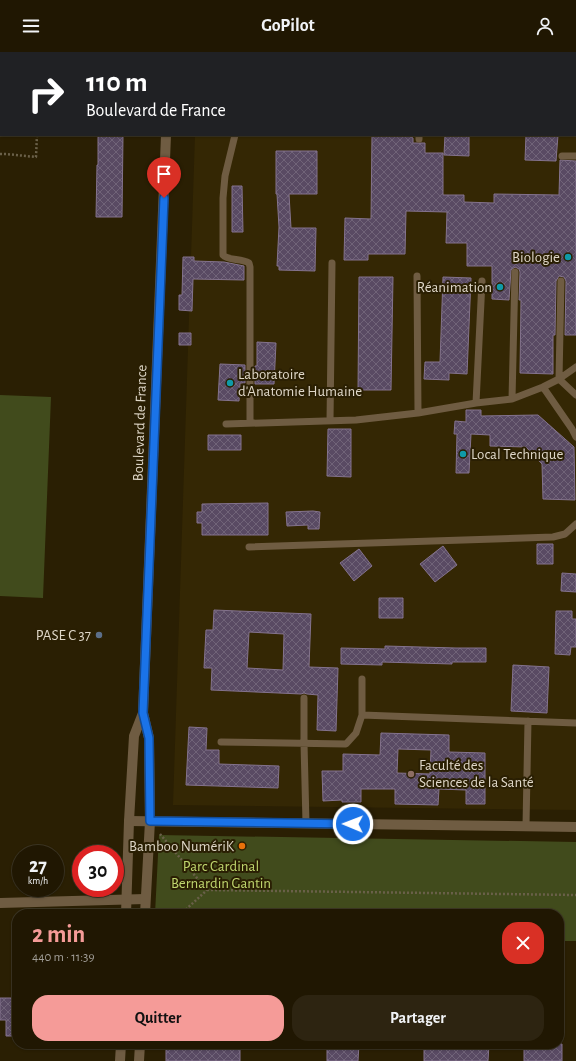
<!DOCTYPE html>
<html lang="fr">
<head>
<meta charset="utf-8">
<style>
	body { margin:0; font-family:"Alegreya Sans",sans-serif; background:#2d2411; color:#f1f3f6; height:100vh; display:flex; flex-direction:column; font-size:15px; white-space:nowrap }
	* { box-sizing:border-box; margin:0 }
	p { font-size:13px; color:#a29f99 }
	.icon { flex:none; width:22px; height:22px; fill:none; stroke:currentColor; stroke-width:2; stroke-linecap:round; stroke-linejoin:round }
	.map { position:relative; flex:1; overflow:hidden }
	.drawer { position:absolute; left:12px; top:857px; width:552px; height:140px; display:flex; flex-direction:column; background:#201702; border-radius:16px; box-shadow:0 1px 3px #0004,0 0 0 1px #3d3624 }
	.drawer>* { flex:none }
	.hud { position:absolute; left:0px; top:0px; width:576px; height:84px; box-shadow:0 1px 3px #0004,0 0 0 1px #3d3624; background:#202124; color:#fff; overflow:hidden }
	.speed { position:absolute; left:12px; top:793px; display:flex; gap:8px; font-size:20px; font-weight:700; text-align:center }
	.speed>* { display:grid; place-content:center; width:52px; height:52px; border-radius:50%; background:#201702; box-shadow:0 1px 3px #0004,0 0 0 1px #3d3624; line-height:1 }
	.speed small { font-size:10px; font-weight:400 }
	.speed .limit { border:6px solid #d22; background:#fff; color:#111 }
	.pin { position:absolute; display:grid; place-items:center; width:34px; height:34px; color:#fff; margin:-41px -17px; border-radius:50% 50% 50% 0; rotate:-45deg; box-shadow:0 0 4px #0007 }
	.pin .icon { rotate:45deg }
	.me { position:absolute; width:44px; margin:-22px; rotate:271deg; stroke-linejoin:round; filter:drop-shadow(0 0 3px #0008) }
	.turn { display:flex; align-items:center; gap:14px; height:84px; padding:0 20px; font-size:18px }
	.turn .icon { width:52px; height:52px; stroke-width:2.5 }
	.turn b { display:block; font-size:28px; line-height:34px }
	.round { display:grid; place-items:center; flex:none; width:42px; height:42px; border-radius:16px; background:#2d2411 }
	.headline { display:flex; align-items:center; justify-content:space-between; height:68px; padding:0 20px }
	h1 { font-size:24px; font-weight:700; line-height:30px; color:#f59b98 }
	.primary-button { display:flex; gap:8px; margin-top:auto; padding:8px 20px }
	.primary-button a { flex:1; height:46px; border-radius:16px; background:#f59b98; color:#111; font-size:16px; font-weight:700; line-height:46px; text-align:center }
	.primary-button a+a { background:#2d2411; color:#f1f3f6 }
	header { display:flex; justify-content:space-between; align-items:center; height:52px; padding:0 20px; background:#201702; font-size:18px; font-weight:700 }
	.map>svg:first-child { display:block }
</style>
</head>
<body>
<header><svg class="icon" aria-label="menu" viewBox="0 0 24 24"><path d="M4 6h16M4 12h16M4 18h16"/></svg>GoPilot<svg class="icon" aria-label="person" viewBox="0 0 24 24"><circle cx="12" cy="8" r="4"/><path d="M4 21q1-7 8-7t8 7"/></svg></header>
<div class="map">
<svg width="576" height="1009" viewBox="0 0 576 1009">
	<defs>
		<pattern id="building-cross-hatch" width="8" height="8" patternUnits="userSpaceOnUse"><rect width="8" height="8" fill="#594a63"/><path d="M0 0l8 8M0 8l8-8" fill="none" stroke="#706378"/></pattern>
	</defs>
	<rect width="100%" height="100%" fill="#2a1f03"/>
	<path fill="#342704" d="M197,0H576V758L173,753L195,83H575V1H197Z"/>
	<path fill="#414b1c" d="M0,343L51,345L43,546L0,544Z
		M159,783L576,790V889H559V862H155Z"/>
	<path fill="url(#building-cross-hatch)" stroke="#84738e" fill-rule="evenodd" d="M98,83H123L122,165H96L97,113H98Z
		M372,83H411V85L413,86V91H425V101H443V143H464V150L494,151V142L559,143L560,108L576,109V283H565L566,229L564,225L559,224L556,229L555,283H553V322L520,321L521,248H519L520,220L519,217L515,215L511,218L509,248L492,247V214H467V191H446L447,160L406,159L405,202H368V208H344L345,166L371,167Z
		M445,83H469V104L444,103Z
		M526,83H558L556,109L525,108Z
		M276,99H317V142H289L291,176H316L315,219L279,218V214H277L279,175L277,142H276Z
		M232,134H242L243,180H232Z
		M183,205H194V209L224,210L244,214V228L193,227L192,259L179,258V243H182Z
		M359,225H393L391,338H358Z
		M443,225L471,226L467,322L449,321V328L424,327L425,310H440Z
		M179,281H191V293H179Z
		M257,290L276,291L274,332H255V314H257Z
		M220,312L245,313V331H240L239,349L218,348Z
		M466,358H481V364L538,363L574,395L575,448L543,447L542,412L526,395L490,394V383L471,382L469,421H456L457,382H454L455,369L466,370Z
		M328,377H351V425L327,424Z
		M208,383H241V398H208Z
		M268,451V483H202V471H197V460H202V452Z
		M313,459L320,460L319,477H308V473L287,474L286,460Z
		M537,492H553V512H537Z
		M443,494L457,513L435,530L420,512Z
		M359,497L372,514L354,529L340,511Z
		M562,521L576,522V540L561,539Z
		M379,546H403V566H379Z
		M214,558L311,562L309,615L338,616L336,679L317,678L318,643L307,642L304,641L301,642L211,638L212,616H204L206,578H213ZM249,580L284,582L283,618L247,616Z
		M556,559H572V567H576V595H571L570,603L555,602Z
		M385,594L456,596H486V610H452V612L382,610V613L341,612V596L385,597Z
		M513,613L549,615L547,661L511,659Z
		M189,675L207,676L206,698H219V712L279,714L278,736L186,733Z
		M381,681L449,683V700L485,701V752H466V738L439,737L438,753L395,752V737H361V750H342V748L323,749L322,719H343V702L380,703ZM398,697L431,698L430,722L397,721Z
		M0,946H17V954L15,968L17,969V984H6V968H0Z
		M166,992H240V1009H166Z
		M327,992H359L358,1009H327Z
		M463,992H489L488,1009H424V995H463Z
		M524,992H562V1009H524Z"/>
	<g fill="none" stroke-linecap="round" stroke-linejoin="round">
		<path stroke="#6a6049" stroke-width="2.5" stroke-dasharray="2 2" stroke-linecap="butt" d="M0,102H6L36,105L37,83
			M160,782L207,838L181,862
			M207,838L576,843"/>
		<path stroke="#6f5c42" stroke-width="7" d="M40,1V0
			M265,1V0
			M420,1V0
			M568,1V0
			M235,83L225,124L223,146V203C228,209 241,206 249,211L250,215V371
			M419,87V83
			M562,104H576
			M417,224L418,361
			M561,229L559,327L576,343
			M543,335L572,377L576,385
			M512,347L515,220
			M476,351L482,229
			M330,369L332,211
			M226,372L356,368L418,361L476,351L512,347L543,335L559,327L576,315
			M249,495L553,485L565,482L576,472
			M304,646V691L306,771
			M362,663L576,671
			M221,690L346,692L356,681L362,663V627
			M526,774L528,669"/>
		<path stroke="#6f5c42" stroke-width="10" d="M129,769L576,775
			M0,851L145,847"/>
		<path stroke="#6f5c42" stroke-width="10" d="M170,1V0
			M126,862L129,769L134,684L143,661
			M145,862L150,769L149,686L143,661L166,83
			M120,1009L121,992
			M139,1009L140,992"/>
	</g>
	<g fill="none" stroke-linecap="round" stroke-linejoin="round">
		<defs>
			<path id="route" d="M164,146L143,661L149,686L150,769L353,772"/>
		</defs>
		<use href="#route" stroke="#114b97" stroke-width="10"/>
		<use href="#route" stroke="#1a73e8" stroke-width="7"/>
	</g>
	<g fill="#0f9aa8" stroke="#2a1f03" stroke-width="1.5">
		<circle cx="568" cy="205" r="4"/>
		<circle cx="500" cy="235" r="4"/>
		<circle cx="230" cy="331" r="4"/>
		<circle cx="463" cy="402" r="4"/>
	</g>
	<circle fill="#5c6f8a" stroke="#2a1f03" stroke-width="1.5" cx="99" cy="583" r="4"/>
	<circle fill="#8d6e63" stroke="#2a1f03" stroke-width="1.5" cx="411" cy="722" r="4"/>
	<circle fill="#e8710a" stroke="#2a1f03" stroke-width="1.5" cx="242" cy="794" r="4"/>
	<g text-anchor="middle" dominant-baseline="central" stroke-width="4" stroke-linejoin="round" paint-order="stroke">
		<g font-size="15" fill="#dfd7c8" stroke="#2a1f03" text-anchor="end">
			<text x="560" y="205">Biologie</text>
			<text x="492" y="235">Réanimation</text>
			<text x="238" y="322" text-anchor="start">Laboratoire<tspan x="238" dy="17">d'Anatomie Humaine</tspan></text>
			<text x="471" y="402" text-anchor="start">Local Technique</text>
			<text x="91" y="583">PASE C 37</text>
			<text x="419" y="713" text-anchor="start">Faculté des<tspan x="419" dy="17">Sciences de la Santé</tspan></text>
			<text x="234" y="794">Bamboo NumériK</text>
		</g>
		<g font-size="15" fill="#dfd7c8" stroke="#2a1f03">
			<text transform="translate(140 371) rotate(-88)">Boulevard de France</text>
		</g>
		<g font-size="15" fill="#bfd66e" stroke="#2a1f03">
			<text x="221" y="814">Parc Cardinal<tspan x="221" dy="17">Bernardin Gantin</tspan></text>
		</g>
	</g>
</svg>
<div class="speed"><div>27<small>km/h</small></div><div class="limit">30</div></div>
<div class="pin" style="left:164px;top:146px;background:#d93025"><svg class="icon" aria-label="arrive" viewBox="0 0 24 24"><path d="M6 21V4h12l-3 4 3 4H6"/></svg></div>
<svg class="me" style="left:353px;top:772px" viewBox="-20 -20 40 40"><circle r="17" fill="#1a73e8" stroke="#fff" stroke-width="3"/><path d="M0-11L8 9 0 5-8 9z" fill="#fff"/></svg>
<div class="hud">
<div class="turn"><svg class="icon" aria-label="right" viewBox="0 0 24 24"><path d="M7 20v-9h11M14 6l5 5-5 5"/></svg><div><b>110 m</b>Boulevard de France</div></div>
</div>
<section class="drawer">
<div class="headline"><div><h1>2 min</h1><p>440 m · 11:39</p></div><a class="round" style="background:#d93025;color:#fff"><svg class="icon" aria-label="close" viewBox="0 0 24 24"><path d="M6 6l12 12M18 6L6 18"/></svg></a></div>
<div class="primary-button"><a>Quitter</a><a>Partager</a></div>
</section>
</div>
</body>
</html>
